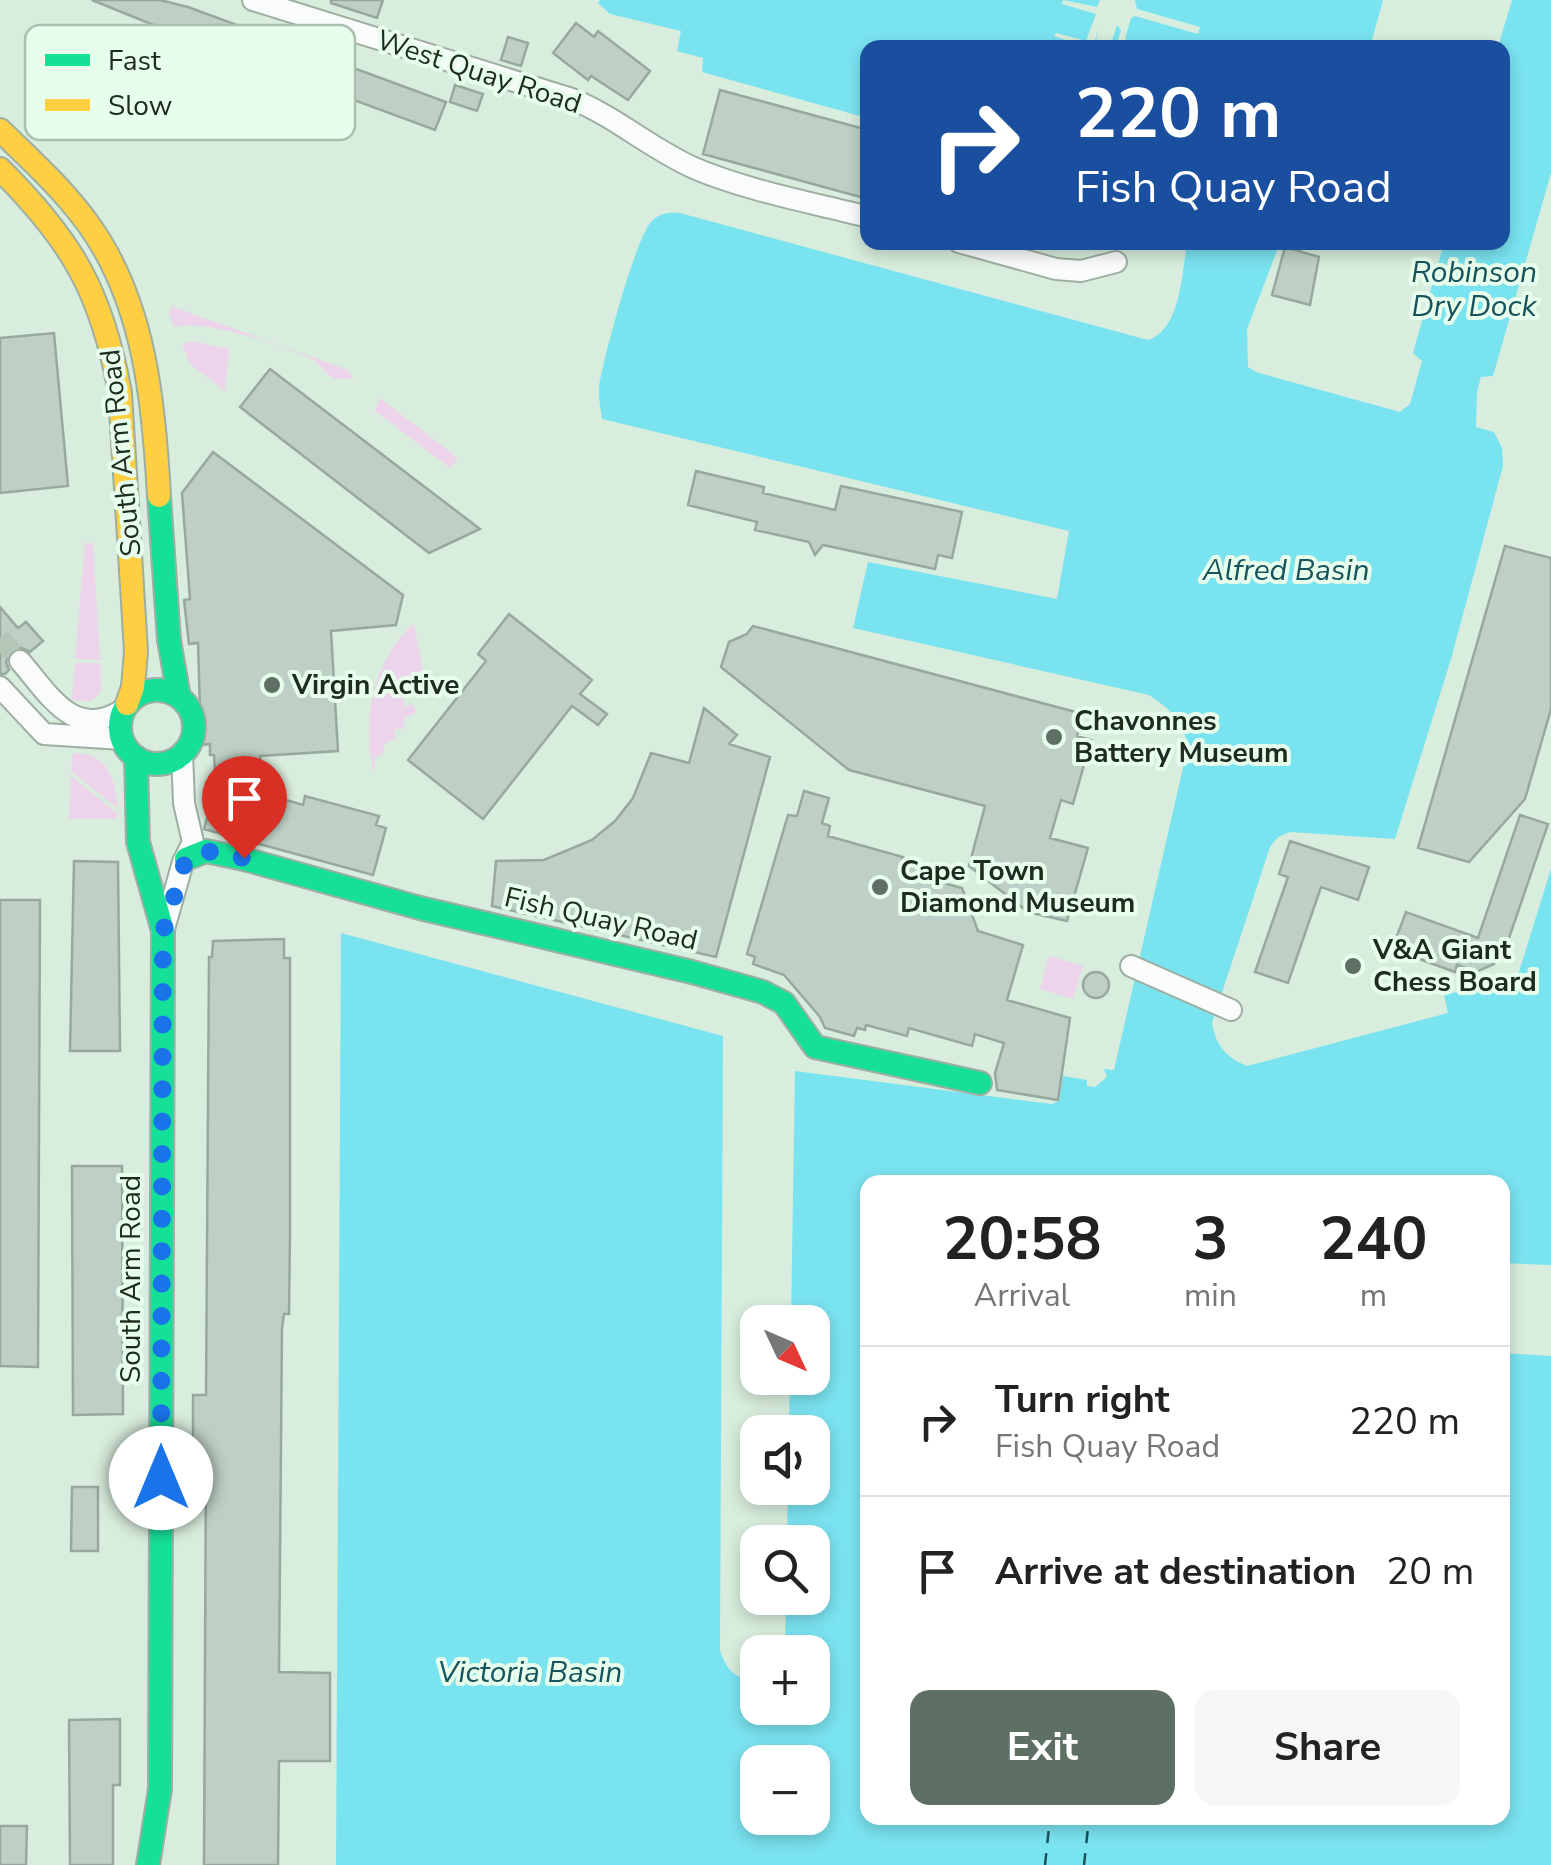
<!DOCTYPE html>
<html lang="en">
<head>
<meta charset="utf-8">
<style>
	body { margin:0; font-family:"Nunito Sans",sans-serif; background:#f6f6f6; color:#222; height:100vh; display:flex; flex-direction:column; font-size:38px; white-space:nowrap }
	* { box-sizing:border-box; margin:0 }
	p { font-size:32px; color:#767676 }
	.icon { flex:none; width:55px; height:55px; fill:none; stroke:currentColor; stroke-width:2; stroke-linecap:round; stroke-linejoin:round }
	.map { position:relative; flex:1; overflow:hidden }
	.side { position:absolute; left:860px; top:1175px; width:650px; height:650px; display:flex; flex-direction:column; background:#fff; border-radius:20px; box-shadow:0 5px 15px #0003 }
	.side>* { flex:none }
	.hud { position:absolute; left:860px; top:40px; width:650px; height:210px; border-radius:20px; box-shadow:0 5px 15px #0003; background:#1a4fa0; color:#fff; overflow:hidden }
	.needle { width:65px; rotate:134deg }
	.tools { position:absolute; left:740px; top:1305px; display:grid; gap:20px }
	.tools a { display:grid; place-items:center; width:90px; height:90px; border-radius:20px; background:#fff; box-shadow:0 5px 15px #0003; font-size:50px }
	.pin { position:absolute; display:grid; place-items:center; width:85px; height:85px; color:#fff; margin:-102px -42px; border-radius:50% 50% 50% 0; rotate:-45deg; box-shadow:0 0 10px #0007 }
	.pin .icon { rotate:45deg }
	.me { position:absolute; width:110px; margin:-55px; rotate:0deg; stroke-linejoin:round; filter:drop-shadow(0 0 8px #0008) }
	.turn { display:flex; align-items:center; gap:35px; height:210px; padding:0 50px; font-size:45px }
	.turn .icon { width:130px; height:130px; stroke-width:2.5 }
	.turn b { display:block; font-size:70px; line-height:85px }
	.eta { display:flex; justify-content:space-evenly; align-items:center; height:170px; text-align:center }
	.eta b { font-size:60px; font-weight:700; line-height:70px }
	.cta { display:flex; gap:20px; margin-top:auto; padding:20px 50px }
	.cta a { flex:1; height:115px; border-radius:20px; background:#5e6f63; color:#fff; font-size:40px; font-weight:700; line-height:115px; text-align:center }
	.cta a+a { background:#f6f6f6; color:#222 }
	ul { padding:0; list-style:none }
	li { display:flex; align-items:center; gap:30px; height:150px; padding:0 50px; border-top:2px solid #e0e0e0 }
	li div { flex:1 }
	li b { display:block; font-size:38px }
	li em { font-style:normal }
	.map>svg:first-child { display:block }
</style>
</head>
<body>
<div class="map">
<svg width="1551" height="1865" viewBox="0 0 1551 1865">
	<rect width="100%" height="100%" fill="#d8eddd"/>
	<path fill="#edd4ea" d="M171,306L345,369L351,373L353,379H335C326,374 320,364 311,359C281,344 205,319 174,327L169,313Z
		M192,341L229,349L225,391L190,364L182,344Z
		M380,398L458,458L450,468L375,411Z
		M85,543H93L100,660L75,659Z
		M414,623L424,676L420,680H412L414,689L403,695L404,707L412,704L417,712L405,718L403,729H394L396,738L385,743L382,755L375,757L374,776C362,720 371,664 414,623Z
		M75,663H100L101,692L91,701L72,700Z
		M73,753C107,753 116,778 117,808L71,771Z
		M71,776L117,813V819H69Z
		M1049,956L1083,966L1073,999L1040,989Z"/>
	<path fill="#7ae3f0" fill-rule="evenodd" d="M600,0H1383L1370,47L868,48L867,118L702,72L703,58L677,51L681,31L610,14L598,3Z
		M1512,0H1551V173L1493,376L1481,377L1477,392L1476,427L1494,432L1502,448L1503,466L1451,659L1395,839L1290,832L1278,837L1270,847L1212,1023C1216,1046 1226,1057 1247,1066L1448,1013L1444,995L1517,978L1551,869V1265L1503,1263L1502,1182H868V1818H1502L1503,1353L1551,1356V1865H336L341,933L723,1036L720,1650C725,1668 737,1682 757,1680L758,1708H812V1652H785L786,1598H812V1542H787L788,1488H812V1432H789L790,1378H812V1322H791L795,1071L1052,1104L1059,1101L1063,1076L1087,1080V1086L1095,1087L1107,1077L1104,1069L1114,1070L1187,750C1187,723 1170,709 1149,695L853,628L868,562L1057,599L1069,531L602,419C601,409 598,397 599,387C603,359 635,240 651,222C659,213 668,212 680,213L1148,340C1181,330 1182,271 1187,243H1280L1247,329L1248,367L1256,372L1400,412L1410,404L1422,361L1413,353L1444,243L1502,242V48L1498,47ZM758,1762H812V1818H758Z"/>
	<path fill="#d8eddd" d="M1063,0L1097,7L1100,0H1135L1137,9L1200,27L1198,34L1135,16L1131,18L1125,39L1144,47H1116L1121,30L1117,25L1110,47H1095L1098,31L1093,47H1086L1054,36L1056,33L1086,41L1096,14L1062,4Z"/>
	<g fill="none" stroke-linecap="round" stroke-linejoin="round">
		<path stroke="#17535d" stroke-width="2.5" stroke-dasharray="12 10" stroke-linecap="butt" d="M1045,1865L1050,1818
			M1084,1865L1089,1818"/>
	</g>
	<path fill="#bed0c5" stroke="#97a99f" stroke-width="2.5" d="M92,0H160L188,7L446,102L435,130L178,35Z
		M331,0H383L377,18L331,3Z
		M576,23L594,37L598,31L650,71L628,100L591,76L588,80L553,53Z
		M508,37L528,43L521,66L501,60Z
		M455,85L483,94L477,111L450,102Z
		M720,90L868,130V199L703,154Z
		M1285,247L1319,257L1310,305L1272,295Z
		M54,333L68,486L0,493V338Z
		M270,369L480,529L429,553L240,407Z
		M213,452L403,595L396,625L331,631L338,751L260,756L262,783L271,786L269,795L303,805L305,796L379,816L376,825L386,828L373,875L204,829L216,785L214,755H210V744L201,745L198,643L189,644L184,600L190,599L182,493Z
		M696,471L764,487L763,493L835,510L841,486L962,512L952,558L938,555L935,569L823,545L815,555L809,542L755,530L757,522L688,505Z
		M1505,546L1551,558V709L1525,799L1469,862L1418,848Z
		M0,607L18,628L26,622L43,641L30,652L19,647L11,651L6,662L9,670L5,674H0Z
		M509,614L592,680L580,694L607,714L598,725L572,706L483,819L408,760L486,661L478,654Z
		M753,626L1083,714L1077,736L1091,740L1073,804L1061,800L1050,838L1088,848L1067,921L1028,912L969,866L985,806L849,770L721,667L729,642L747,634Z
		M704,708L737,735L729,744L770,757L716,957L492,906L496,861L544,860L592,840L615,821L633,798L651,753L689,763Z
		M804,791L829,798L822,823L830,826L828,836L903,857L902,860L922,869V877L962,888L978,931L1023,945L1007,1000L1070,1018L1058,1100L997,1090L995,1073L1004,1043L975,1034L972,1046L909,1028L907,1036L866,1025L865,1030L857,1028L854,1036L825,1028L820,1017L784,975L753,964L755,957L747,954L788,815L797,816Z
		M1520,815L1548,824L1507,944L1500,942L1494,964L1476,972L1457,965L1455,972L1392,949L1406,912L1478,938Z
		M1290,841L1369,867L1358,900L1321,887L1288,983L1255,972L1288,877L1279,874Z
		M74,861L118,862L120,1051H70Z
		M0,900H40L38,1367L0,1366Z
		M284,939V958H290V1235L289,1314H284L282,1328L279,1672L330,1673V1761H279L278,1865H204L206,1453H193V1395H206L209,957H212L213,941Z
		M1083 985a13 13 0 1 1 26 0a13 13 0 1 1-26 0Z
		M72,1166H122L123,1414L73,1415Z
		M72,1487H98V1551H71Z
		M120,1719V1785H113V1865H70L69,1720Z
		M0,1826H27L26,1865H0Z"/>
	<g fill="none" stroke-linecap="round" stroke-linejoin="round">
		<path stroke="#b3c6b7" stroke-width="20" stroke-dasharray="20 10" stroke-linecap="butt" d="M0,638L20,661"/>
		<defs>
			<path id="street" d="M253,0L572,99C616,117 651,149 694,168C745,190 813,203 868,217
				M959,242L1056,269L1081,271L1116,262
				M20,661C49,694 74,742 124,709
				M0,687L44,734L122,739
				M164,929L183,862L193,842L184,803L182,753
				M1131,966L1231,1010"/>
			<path id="fast" d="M159,496L169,640L179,697
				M120 727a37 37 0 1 1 74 0a37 37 0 1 1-74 0Z
				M136,757L138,842L163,931L160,1789L148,1865
				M186,859L206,851L244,859L420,908L692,972L763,992L784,1003L815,1047L980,1083"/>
			<path id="slow" d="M0,130C31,160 64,190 89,225C145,303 154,404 159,496
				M0,169C72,241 102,292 120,393L136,651L133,687L127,704"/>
		</defs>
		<use href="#street" stroke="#9eaea2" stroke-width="24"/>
		<use href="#fast" stroke="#9eaea2" stroke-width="26"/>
		<use href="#slow" stroke="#9eaea2" stroke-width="26"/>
		<use href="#street" stroke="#f9fcfa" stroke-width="20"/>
		<use href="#fast" stroke="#16e098" stroke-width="22"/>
		<use href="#slow" stroke="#ffcf43" stroke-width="22"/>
	</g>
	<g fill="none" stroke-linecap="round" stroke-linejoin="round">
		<path stroke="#1a73e8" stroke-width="18" stroke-dasharray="0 32.4" d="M161,1478L163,932L186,859L206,851L244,858"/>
	</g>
	<g fill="#5e6f63" stroke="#e8feec" stroke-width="4">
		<circle cx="272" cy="685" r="10"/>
		<circle cx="1054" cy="737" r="10"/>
		<circle cx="880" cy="887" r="10"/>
		<circle cx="1353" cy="966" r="10"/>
	</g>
	<g text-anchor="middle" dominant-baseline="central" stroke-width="8" stroke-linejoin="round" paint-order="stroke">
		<g font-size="28" fill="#1d2b21" stroke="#e8feec">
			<text transform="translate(479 72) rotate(18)">West Quay Road</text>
			<text transform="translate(121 453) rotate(-96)">South Arm Road</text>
			<text transform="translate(601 919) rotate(13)">Fish Quay Road</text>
			<text transform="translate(131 1279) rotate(-90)">South Arm Road</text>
		</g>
		<g font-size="28" font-weight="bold" fill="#1d2b21" stroke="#e8feec" text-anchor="start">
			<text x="292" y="685">Virgin Active</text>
			<text x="1074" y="721">Chavonnes<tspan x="1074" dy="32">Battery Museum</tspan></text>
			<text x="900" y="871">Cape Town<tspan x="900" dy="32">Diamond Museum</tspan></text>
			<text x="1373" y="950">V&amp;A Giant<tspan x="1373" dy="32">Chess Board</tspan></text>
		</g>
		<g font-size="30" font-style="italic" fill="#17535d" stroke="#e8feec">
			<text x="1474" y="272">Robinson<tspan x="1474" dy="34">Dry Dock</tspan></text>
			<text x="1286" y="570">Alfred Basin</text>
			<text x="530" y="1672">Victoria Basin</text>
		</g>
	</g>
	<rect x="25" y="25" width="330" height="115" rx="15" fill="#e8feec" stroke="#abbfaf" stroke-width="2.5"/>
	<rect x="45" y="54" width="45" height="12" fill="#16e098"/>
	<rect x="45" y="99" width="45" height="12" fill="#ffcf43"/>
	<g font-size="28" fill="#1d2b21">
		<text x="108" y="70">Fast</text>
		<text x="108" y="115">Slow</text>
	</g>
</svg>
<div class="tools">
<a><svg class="needle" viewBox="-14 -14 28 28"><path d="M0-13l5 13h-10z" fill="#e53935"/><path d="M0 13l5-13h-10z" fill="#767676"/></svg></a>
<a><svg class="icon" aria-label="sound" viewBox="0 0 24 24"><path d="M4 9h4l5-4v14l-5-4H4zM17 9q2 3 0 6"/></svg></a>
<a><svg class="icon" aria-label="search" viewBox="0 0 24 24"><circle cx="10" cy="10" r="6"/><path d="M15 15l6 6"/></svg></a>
<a>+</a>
<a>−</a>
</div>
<div class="pin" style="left:244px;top:858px;background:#d93025"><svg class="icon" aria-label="arrive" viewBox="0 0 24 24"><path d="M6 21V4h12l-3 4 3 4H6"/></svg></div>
<svg class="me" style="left:161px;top:1478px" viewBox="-20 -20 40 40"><circle r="19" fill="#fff"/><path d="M0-13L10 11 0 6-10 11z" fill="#1a73e8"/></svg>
<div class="hud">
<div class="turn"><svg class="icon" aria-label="right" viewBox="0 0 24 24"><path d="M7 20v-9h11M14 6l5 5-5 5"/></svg><div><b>220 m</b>Fish Quay Road</div></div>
</div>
<section class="side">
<div class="eta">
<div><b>20:58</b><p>Arrival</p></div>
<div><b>3</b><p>min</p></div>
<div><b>240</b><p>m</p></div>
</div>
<ul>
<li><svg class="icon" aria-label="right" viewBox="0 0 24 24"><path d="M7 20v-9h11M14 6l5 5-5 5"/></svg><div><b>Turn right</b><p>Fish Quay Road</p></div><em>220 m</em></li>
<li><svg class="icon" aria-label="arrive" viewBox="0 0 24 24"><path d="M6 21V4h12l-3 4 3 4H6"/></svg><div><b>Arrive at destination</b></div><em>20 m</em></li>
</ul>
<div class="cta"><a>Exit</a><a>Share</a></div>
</section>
</div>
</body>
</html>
